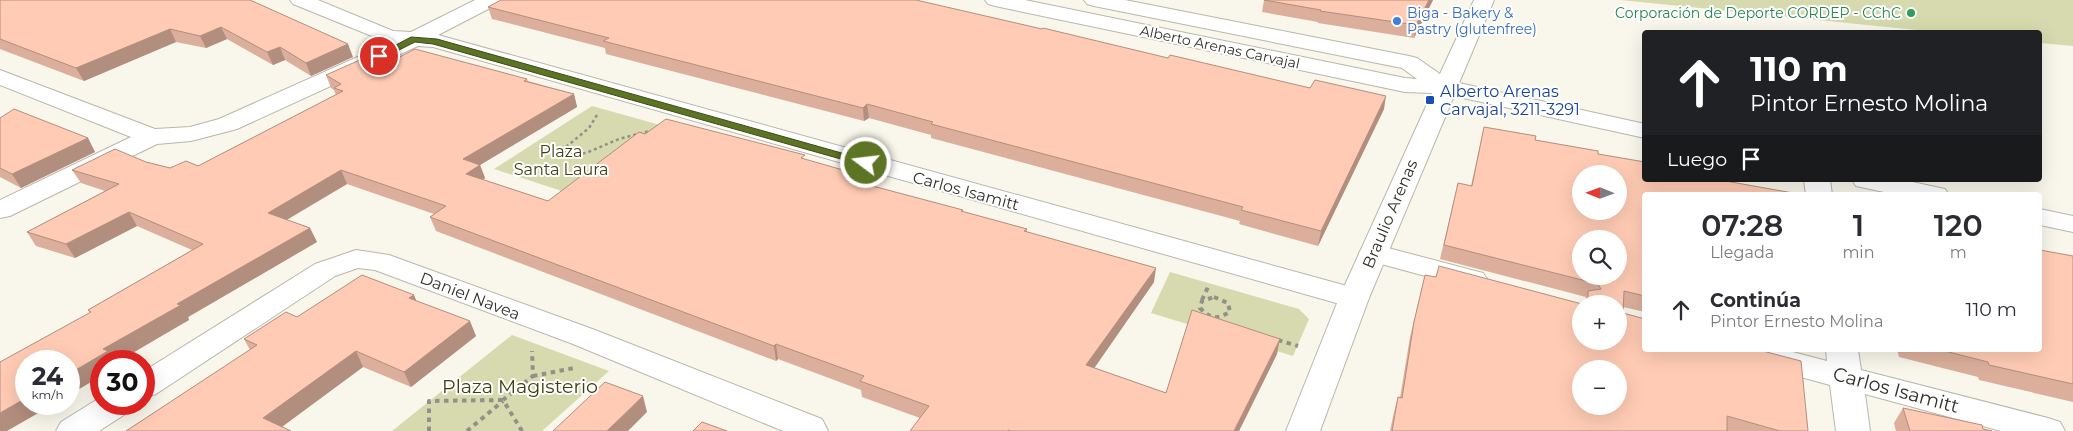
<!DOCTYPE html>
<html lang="es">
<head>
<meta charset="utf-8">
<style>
	body { margin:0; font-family:Montserrat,sans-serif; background:#f2f2f3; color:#2b2b33; height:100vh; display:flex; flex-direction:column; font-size:19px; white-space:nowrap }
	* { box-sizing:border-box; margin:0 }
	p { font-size:16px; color:#7c7c81 }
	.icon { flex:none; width:28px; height:28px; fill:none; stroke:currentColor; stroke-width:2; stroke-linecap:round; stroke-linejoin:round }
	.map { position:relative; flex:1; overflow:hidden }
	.details { position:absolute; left:1642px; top:192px; width:400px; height:160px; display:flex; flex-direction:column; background:#fff; border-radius:5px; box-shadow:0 5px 20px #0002 }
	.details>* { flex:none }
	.hud { position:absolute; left:1642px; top:30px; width:400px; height:152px; border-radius:5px; box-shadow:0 5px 20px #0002; background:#202124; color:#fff; overflow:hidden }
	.needle { width:32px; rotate:271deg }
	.buttons { position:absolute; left:1572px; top:165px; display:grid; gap:10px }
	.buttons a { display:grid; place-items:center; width:55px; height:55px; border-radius:50%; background:#fff; box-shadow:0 5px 20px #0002; font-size:25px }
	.speed { position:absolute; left:15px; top:350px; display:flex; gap:10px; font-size:25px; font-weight:700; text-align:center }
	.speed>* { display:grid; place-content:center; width:65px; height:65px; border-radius:50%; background:#fff; box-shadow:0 5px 20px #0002; line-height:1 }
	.speed small { font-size:12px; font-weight:400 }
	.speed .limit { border:8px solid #d22; background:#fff; color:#111 }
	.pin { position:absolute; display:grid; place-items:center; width:42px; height:42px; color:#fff; margin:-21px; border:2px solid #fff; border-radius:50%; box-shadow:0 1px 5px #0007 }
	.me { position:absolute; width:55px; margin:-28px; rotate:285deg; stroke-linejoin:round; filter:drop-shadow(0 0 4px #0008) }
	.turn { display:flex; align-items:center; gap:18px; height:105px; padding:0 25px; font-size:22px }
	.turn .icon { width:65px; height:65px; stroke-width:2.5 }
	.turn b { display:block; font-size:35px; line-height:42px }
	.then { display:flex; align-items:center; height:48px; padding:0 25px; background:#0003; gap:10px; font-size:19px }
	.eta { display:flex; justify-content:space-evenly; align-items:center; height:85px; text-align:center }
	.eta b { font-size:30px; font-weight:600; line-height:35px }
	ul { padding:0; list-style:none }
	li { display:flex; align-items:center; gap:15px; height:65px; padding:0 25px }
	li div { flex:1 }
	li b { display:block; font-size:19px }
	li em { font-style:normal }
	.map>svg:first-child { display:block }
</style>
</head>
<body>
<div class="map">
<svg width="2073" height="431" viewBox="0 0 2073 431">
	<rect width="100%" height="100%" fill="#f9f6eb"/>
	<path fill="#d6daae" d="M1621,0H2073V46L2040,43V32H1936Z
		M592,106L660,125L565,192L494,169Z
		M1170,272L1299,309L1309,319L1293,356L1151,313Z
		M512,335L609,371L542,431H392Z"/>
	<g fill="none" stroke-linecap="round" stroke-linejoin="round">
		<defs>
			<path id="street" d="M290,0H318L393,31L411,32L475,0H501L498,4L438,35L1365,291L1369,298L1365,305L1354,308L433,47L418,46L237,129L191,141L157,144L10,216L0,218V200L131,137L0,85V70L155,129L190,127L219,119L389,43L293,4Z
				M1804,180H1830L1832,195H1806Z
				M1373,244L1483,273L1488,280L1483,287L1473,289L1363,259L1359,253L1363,247Z
				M356,250L389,255L595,330L822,419L828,431H783L573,344L375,270L358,268L335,276L156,394L144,398V371L315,264Z
				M1727,350H1785L1827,361L1826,350H1858L1861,370L2048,418L2060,422L2065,431H2001L1865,394L1870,431H1836L1830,385L1732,358Z
				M101,397V404H132L127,413L99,431H56L61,422Z"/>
			<path id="secondary" d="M985,0H1025L1405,78L1417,79L1402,68L1094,6L1087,4L1084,0H1125L1409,56L1417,58L1440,74L1474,0H1494L1459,83L1645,124V138L1454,96L1369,298L1320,431H1286L1339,298L1432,93L1405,92L995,6L988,4Z
				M1852,180H1903L1945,189L1949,195H1898L1856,186Z
				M2040,209L2073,216V232L2040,225Z"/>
		</defs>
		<use href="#street" stroke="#b9b6ab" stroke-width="2"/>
		<use href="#secondary" stroke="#b9b6ab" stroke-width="2"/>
		<path stroke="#929088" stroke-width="2.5" stroke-dasharray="3 3" stroke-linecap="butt" d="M597,115L589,128L566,147L564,155L586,153L619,139L650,131"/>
		<path stroke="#929088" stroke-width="4" stroke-dasharray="4.5 4.5" stroke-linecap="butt" d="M1214,297L1228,303L1230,312C1216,319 1212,320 1200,308L1202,301Z
			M1202,300L1208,287
			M1278,340L1298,346
			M533,376L574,368
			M429,431V401L503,400
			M467,431L503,401
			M522,431L503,400L533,376L532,351"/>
		<use href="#street" fill="#fff" fill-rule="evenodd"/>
		<use href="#secondary" fill="#fff" fill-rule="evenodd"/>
	</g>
	<path fill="#dbaf9b" d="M0,0H250L353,57L311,76L285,60L273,65L227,39L206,48L176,42L84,81L0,49Z
		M1264,0H1433L1414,38L1318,23V22L1262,12Z
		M488,7L1168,58L1384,109L1318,246L1239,224L1240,221L931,138V135L869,118L864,121L606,54L605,48L492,19Z
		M392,61L527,79L528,81L574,94L577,107L480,165L485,178L483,180L548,201L645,134L805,160L858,182L963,212L1027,229V232L1154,282L1094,368L1166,393L1277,354L1239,431H910L920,418L862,397L861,390L778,359L776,361L436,231L430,217L434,214L347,184L287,220L310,228L317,242L188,317L189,320L101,361V376L69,395V361L90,313L88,310L192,250L137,226L75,258L36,246L27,232L105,191L81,183L72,170L146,162L170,168L198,166L336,95L334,90L331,88L326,75Z
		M0,118L88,138L95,152L21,188L0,177Z
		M1484,127L1535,140L1598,154L1645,195V312L1623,307V313L1808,431H1390L1394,412L1398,397L1400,398L1410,337L1425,275L1436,277L1439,266L1581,341L1619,304H1584L1586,297L1440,259L1458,183L1471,186Z
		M2073,256V402L1979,380L1978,377L1899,357L1897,350H2040Z
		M414,295L416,301L476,336L411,387L363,367L282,427L126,431L250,350L244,339L297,317Z
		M1903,408L1983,429L1992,431H1896L1894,423Z"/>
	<path fill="#b28e7e" d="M1429,0H1433L1414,38L1416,25Z
		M221,27L227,39L206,48L200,36Z
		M170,29L176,42L84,81L76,68Z
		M348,44L353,57L311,76L306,63Z
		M280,47L285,60L273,65L267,52Z
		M574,94L577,107L480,165L485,178L471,188L466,174L463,159Z
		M1386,96L1384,109L1318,246L1321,231Z
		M867,104L869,118L864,121L863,108Z
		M88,138L95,152L21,188L12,174Z
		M341,170L347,184L274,227L268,213Z
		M857,174L859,188L850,180Z
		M129,212L137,226L75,258L66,244Z
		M310,228L317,242L188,317L189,320L119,361H101V376L69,395V374L103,349L177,304Z
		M1156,268L1154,282L1086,380V365Z
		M414,295L420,310L409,298Z
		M470,321L476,336L411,387L404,372Z
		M1280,339L1277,354L1239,431H1234Z
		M776,344L778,359L776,361L774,346Z
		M356,351L363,367L276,431L263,418Z
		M643,396L647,412L628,431H607Z
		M26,398V404H54L7,431H0V413Z"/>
	<path fill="#ffcbb4" stroke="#b28e7e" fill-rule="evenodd" d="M0,0H250L348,44L306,63L280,47L267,52L221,27L200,36L170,29L76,68L0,39Z
		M501,0H916L1042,29L1043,28L1168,58L1170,55L1310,88L1315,80L1386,96L1321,231L1241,210L1243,207L931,124L933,122L867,104L863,108L603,41L609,38L488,7Z
		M1264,0H1429L1416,25L1320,11L1321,10Z
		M415,49L527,79L524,81L574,94L463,159L480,165L466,174L548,201L639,132L645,134L666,119L805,155L801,158L857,174L850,180L963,210L961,211L1027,229L1024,231L1156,268L1086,365L1166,393L1192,310L1280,339L1234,431H1011L1008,430V431H910L929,406L860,381L864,376L776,344L774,346L430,217L446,206L341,170L268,213L310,228L177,304L181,305L103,349L108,351L69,374V361H26V398L0,413V362L91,312L88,310L203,244L129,212L66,244L27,232L119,184L72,170L115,149L146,162L170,168L186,161L198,166L343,91L334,88L341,84L326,75L371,55L392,61Z
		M14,109L88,138L12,174L0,168V118Z
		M1484,127L1536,136L1535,140L1598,151V154L1645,162V180H1720L1793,193V195H1645V296L1624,291L1623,313L1645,319V350H1759L1801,361L1808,431H1780L1727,416V431H1392L1398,397L1402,398L1414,322L1425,275L1436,277L1439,266L1582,304L1581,341H1619V304H1587L1588,303V291L1601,289L1598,284L1444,245L1458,183L1472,186ZM1581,174H1619V211H1581ZM1581,239H1619V276H1581ZM1581,369H1619V406H1581Z
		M2040,250L2073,256V384L1989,365L1988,362L1941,350H2040Z
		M362,275L414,295L409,298L470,321L404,372L356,351L263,418L291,431H126L257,345L244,339L286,312L297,317Z
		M605,382L643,396L607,431H553Z
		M1903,408L1982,425L1983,429L1992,431H1910Z
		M702,422L727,431H693Z"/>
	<path fill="#5d7424" stroke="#3c4b17" d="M411,37L437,39L870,161L871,163L866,166L862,165L433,44L415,42L383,58H376L375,56Z"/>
	<circle fill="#2e9e5b" stroke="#fff" stroke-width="2" cx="1911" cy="13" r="5"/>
	<circle fill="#3f7fe0" stroke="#fff" stroke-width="2" cx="1397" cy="21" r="5"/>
	<rect fill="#1a4fb4" stroke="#fff" stroke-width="2" x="1425" y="95" width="10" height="10" rx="2.5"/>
	<g text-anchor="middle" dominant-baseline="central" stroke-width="4" stroke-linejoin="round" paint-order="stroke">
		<g font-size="14" fill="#366cbe" stroke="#fff" text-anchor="start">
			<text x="1407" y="13">Biga - Bakery &amp;<tspan x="1407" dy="16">Pastry (glutenfree)</tspan></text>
		</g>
		<g font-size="14" fill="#27864d" stroke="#fff" text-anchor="end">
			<text x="1901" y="13">Corporación de Deporte CORDEP - CChC</text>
		</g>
		<g font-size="14" fill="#31302b" stroke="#fff">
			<text transform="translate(1220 47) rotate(12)">Alberto Arenas Carvajal</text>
		</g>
		<g font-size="16" fill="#164399" stroke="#fff" text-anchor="start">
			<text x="1440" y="91">Alberto Arenas<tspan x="1440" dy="18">Carvajal, 3211-3291</tspan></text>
		</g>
		<g font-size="16" fill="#3d3f0e" stroke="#fff">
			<text x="561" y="151">Plaza<tspan x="561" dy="18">Santa Laura</tspan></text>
		</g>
		<g font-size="16" fill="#31302b" stroke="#fff">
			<text transform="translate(966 191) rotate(15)">Carlos Isamitt</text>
			<text transform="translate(1390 214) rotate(-67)">Braulio Arenas</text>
			<text transform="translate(470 296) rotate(21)">Daniel Navea</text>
		</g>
		<g font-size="19" fill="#3d3f0e" stroke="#fff">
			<text x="520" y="386">Plaza Magisterio</text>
		</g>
		<g font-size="19" fill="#31302b" stroke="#fff">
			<text transform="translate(1896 390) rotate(15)">Carlos Isamitt</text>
		</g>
	</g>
</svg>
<div class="buttons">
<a><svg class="needle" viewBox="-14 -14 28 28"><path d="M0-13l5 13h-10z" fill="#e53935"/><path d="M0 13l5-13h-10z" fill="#7c7c81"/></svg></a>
<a><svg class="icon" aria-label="search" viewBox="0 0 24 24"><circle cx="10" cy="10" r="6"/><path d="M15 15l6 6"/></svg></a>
<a>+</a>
<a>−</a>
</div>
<div class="speed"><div>24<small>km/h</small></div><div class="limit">30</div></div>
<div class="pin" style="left:379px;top:56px;background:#d93025"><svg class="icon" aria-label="arrive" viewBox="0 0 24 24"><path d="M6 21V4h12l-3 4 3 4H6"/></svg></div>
<svg class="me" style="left:866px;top:163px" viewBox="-20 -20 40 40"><circle r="17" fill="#5d7424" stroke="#fff" stroke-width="3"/><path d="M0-11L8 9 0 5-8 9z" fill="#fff"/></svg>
<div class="hud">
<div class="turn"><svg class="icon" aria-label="ahead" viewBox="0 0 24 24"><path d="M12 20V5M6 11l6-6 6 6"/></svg><div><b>110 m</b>Pintor Ernesto Molina</div></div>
<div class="then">Luego<svg class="icon" aria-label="arrive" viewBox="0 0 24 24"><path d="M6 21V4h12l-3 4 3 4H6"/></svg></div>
</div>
<section class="details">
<div class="eta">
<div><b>07:28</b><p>Llegada</p></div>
<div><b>1</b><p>min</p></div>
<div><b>120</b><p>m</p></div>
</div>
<ul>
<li><svg class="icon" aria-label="ahead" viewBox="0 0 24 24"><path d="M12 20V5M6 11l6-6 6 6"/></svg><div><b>Continúa</b><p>Pintor Ernesto Molina</p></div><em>110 m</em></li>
</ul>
</section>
</div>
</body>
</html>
